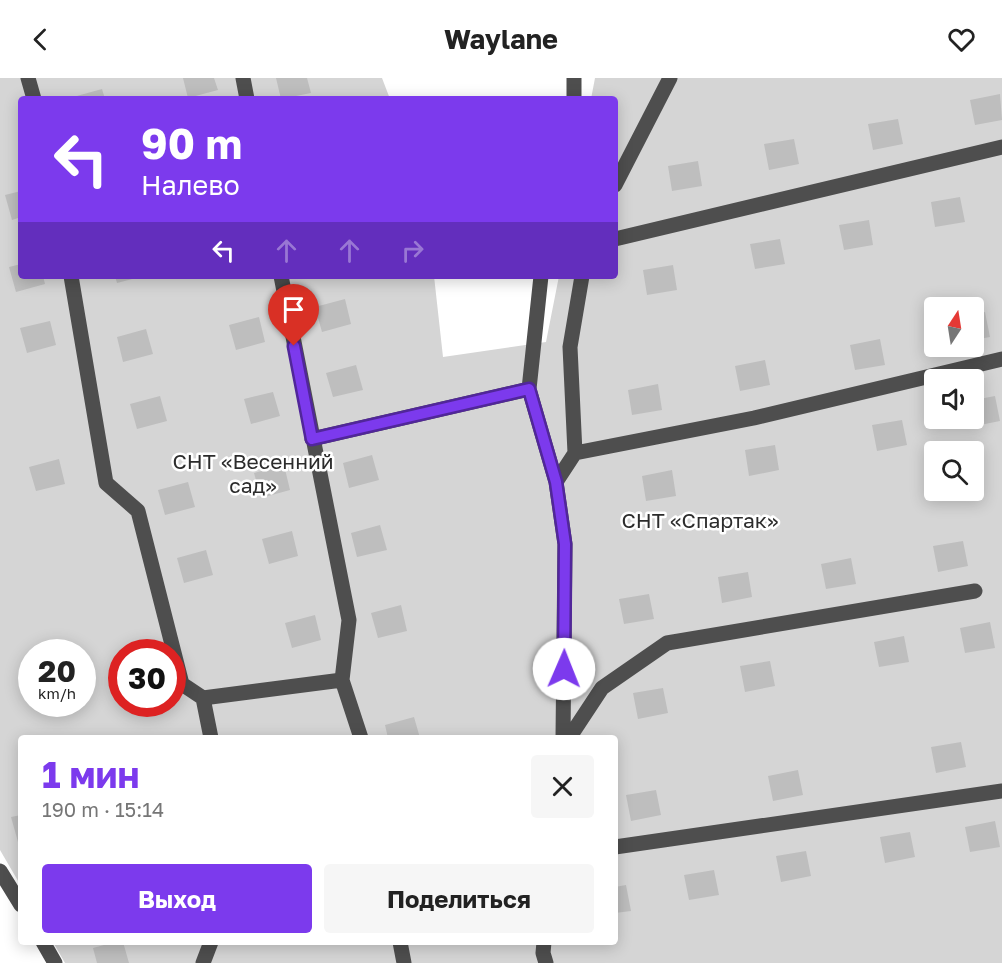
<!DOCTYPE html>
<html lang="ru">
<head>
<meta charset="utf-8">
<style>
	body { margin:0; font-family:"Golos Text",sans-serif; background:#f6f6f6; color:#222; height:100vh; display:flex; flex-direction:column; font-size:22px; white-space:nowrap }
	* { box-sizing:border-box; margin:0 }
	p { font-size:20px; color:#767676 }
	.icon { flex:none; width:33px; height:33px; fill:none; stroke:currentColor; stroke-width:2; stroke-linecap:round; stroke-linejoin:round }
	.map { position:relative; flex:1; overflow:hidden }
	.panel { position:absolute; left:18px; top:657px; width:600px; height:210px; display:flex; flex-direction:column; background:#fff; border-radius:6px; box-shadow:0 3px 15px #0003 }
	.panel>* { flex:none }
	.hud { position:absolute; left:18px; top:18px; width:600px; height:183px; border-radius:6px; box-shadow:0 3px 15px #0003; background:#7c3aed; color:#fff; overflow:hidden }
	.needle { width:39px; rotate:12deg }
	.fabs { position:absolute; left:924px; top:219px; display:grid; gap:12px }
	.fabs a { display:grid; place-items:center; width:60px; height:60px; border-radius:6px; background:#fff; box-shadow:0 3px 15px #0003; font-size:30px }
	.speed { position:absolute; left:18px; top:561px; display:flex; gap:12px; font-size:30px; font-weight:700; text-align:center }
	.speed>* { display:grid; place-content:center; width:78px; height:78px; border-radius:50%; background:#fff; box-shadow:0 3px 15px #0003; line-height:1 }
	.speed small { font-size:15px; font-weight:400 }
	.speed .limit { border:9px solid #d22; background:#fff; color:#111 }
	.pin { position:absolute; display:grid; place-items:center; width:51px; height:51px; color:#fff; margin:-62px -26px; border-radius:50% 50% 50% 0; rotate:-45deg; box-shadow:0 0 6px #0007 }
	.pin .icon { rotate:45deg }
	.me { position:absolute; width:66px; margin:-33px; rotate:1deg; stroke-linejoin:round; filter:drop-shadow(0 0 4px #0008) }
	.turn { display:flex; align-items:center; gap:21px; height:126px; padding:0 24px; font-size:27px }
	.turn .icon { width:78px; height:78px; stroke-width:2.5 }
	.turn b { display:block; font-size:42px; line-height:51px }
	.lanes { display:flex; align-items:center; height:57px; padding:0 24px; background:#0003; justify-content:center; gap:30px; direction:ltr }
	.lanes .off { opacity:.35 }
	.round { display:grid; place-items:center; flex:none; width:63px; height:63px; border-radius:6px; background:#f6f6f6 }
	.head { display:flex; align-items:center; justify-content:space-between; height:102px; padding:0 24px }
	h1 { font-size:36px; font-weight:700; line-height:45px; color:#7c3aed }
	.action { display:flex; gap:12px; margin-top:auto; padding:12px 24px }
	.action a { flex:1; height:69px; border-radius:6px; background:#7c3aed; color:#fff; font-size:24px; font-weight:700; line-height:69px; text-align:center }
	.action a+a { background:#f6f6f6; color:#222 }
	header { display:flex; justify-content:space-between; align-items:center; height:78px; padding:0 24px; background:#fff; font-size:27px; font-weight:700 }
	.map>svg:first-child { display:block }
</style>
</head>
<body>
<header><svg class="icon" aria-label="back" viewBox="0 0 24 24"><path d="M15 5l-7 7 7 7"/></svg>Waylane<svg class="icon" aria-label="heart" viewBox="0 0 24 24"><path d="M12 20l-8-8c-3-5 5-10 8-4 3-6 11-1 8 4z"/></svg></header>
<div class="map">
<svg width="1002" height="885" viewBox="0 0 1002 885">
	<rect width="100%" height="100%" fill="#fff"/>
	<path fill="#d5d5d5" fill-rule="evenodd" d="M0,0H382L390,21H21V198H434L443,279L546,264L559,198H615V21H591L595,0H1002V885H65L53,864H615V660H21V808L0,772ZM934,230H974V268H934ZM934,302H974V340H934ZM934,374H974V412H934ZM32,574H82V626H32ZM122,574H172V626H122Z"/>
	<path fill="#bebebe" d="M183,0H214L218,12L188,20Z
		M276,0H307L311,15L281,21Z
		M102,11L105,21H73V19Z
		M1000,16L1002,42L975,47L970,22Z
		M898,41L903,66L873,72L868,46Z
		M794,61L799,86L769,92L764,66Z
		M698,83L702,108L672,113L668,88Z
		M21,113V139L12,142L5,117Z
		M960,119L965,144L935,149L931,124Z
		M869,142L873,167L844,172L839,147Z
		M780,161L785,186L755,191L750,166Z
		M21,186V198H43L45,206L16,214L9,189Z
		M673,187L677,212L647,217L643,192Z
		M115,198H140V199L117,205Z
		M345,221L351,246L322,254L315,229Z
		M985,234L990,259L974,262V236Z
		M259,239L265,264L236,272L229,247Z
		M50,243L56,267L27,275L20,250Z
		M146,251L153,276L123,284L117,259Z
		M880,261L885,287L855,292L850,267Z
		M765,282L770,307L740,313L735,288Z
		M356,287L363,312L333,319L326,295Z
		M658,306L662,332L632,337L628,312Z
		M273,314L280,338L251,346L244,321Z
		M160,318L167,343L137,351L130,326Z
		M995,318L1000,343L970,349L969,340H974V322Z
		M902,342L907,367L877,373L872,347Z
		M775,367L779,392L749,398L745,372Z
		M372,377L379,402L349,410L343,385Z
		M59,381L65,406L36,413L29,389Z
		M284,387L290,412L261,420L254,395Z
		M672,392L676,418L646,423L642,398Z
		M188,404L195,429L165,437L158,412Z
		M380,447L387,472L357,479L351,455Z
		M292,453L298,478L269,486L262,461Z
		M963,463L968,488L938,494L933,468Z
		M206,472L213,497L184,505L177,480Z
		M851,480L856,506L826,511L821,486Z
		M748,494L752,519L722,525L718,499Z
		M649,516L654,541L624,546L619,521Z
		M401,527L407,553L378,560L371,535Z
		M315,537L321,562L292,570L285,545Z
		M990,544L995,570L965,575L960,550Z
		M904,558L909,584L879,589L874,564Z
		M770,583L775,608L745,614L740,588Z
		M663,610L668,635L638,641L633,615Z
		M414,639L420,660H388L385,647Z
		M961,664L966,689L936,695L931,669Z
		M798,692L803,717L773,723L768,698Z
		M656,712L661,737L631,743L626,717Z
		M21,737V764H18L11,739Z
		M995,743L1000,769L970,774L965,749Z
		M910,754L915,779L885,785L880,759Z
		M806,773L811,798L781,804L776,778Z
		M714,792L719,817L689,822L684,797Z
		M626,807L631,833L615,835V809Z
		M115,864H123L129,885H97L93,870Z"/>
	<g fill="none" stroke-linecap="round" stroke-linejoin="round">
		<path stroke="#4e4e4e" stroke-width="15" d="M28,0L34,21
			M243,0L247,21
			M574,21V0
			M615,107L670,0
			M615,161L1002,69
			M71,198L106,405L138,433L182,606L203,620
			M541,198L529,311L556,404L565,466L563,660
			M312,361L529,311
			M575,375L754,340L1002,281
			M556,404L575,375L570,269L582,198
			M342,602L361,660
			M211,660L203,620L342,602L349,542L281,198
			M569,660L602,610L667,565L975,513
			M615,769L1002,713
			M0,793L21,827
			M43,864L55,885
			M400,864L404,885
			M544,864L543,875L546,885
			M203,885L211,864"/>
	</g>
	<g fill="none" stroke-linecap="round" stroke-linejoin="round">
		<defs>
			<path id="route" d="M294,268L312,361L529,311L556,404L565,466L564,591"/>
		</defs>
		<use href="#route" stroke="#51269a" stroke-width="15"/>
		<use href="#route" stroke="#7c3aed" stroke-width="10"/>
	</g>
	<g text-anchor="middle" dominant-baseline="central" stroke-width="5" stroke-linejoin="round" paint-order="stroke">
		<g font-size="21" fill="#2c2c2c" stroke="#fff">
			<text x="253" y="383">СНТ «Весенний<tspan x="253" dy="24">сад»</tspan></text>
			<text x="700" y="442">СНТ «Спартак»</text>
		</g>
	</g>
</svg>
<div class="fabs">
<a><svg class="needle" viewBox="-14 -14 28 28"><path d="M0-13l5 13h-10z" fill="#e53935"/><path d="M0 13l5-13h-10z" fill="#767676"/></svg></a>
<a><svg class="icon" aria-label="sound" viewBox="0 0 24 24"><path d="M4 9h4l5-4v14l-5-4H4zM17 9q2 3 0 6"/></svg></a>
<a><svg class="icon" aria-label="search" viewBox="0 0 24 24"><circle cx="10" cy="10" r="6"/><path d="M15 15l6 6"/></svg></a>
</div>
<div class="speed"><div>20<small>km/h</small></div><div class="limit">30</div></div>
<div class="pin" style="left:294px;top:268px;background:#d93025"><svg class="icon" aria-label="arrive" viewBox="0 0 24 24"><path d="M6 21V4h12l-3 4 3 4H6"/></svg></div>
<svg class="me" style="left:564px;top:591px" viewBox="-20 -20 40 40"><circle r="19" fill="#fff"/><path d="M0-13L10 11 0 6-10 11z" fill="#7c3aed"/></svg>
<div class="hud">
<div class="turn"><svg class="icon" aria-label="left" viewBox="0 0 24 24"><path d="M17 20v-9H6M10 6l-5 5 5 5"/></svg><div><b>90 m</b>Налево</div></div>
<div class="lanes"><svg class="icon" aria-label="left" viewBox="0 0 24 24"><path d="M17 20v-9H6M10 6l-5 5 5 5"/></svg><svg class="icon off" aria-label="ahead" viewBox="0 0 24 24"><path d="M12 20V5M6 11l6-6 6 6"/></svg><svg class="icon off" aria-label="ahead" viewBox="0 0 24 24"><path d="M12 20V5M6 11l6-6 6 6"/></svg><svg class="icon off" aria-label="right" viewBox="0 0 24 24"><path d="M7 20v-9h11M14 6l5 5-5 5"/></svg></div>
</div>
<section class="panel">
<div class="head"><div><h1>1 мин</h1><p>190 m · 15:14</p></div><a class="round"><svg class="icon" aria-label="close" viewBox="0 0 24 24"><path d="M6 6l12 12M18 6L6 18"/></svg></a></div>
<div class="action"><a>Выход</a><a>Поделиться</a></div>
</section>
</div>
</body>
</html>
